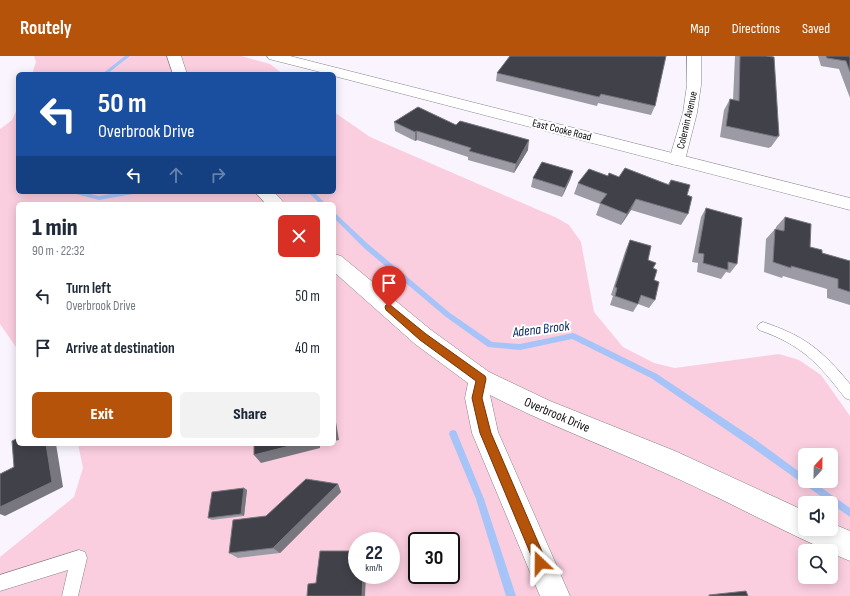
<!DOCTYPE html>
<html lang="en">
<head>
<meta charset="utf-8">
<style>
	body { margin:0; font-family:"Sofia Sans Condensed",sans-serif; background:#f2f2f3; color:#1f2937; height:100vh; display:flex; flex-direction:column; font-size:15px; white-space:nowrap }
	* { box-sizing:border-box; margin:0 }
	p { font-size:13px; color:#747a83 }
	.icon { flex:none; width:22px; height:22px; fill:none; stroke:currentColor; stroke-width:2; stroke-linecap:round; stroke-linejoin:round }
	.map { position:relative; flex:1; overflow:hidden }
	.side { position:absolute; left:16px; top:146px; width:320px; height:244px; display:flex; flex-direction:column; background:#fff; border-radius:6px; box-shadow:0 2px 10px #0003 }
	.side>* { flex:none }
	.hud { position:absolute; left:16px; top:16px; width:320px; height:122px; border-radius:6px; box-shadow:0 2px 10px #0003; background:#1a4fa0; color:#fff; overflow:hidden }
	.needle { width:26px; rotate:22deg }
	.controls { position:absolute; left:798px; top:392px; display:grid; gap:8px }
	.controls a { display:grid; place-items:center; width:40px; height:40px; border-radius:6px; background:#fff; box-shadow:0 2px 10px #0003; font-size:20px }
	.speed { position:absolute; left:348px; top:476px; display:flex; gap:8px; font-size:20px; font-weight:700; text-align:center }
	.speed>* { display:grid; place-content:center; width:52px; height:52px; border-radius:50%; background:#fff; box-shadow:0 2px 10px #0003; line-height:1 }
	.speed small { font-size:10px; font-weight:400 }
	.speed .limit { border:2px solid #111; border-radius:6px; background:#fff; color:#111 }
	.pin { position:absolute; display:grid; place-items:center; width:34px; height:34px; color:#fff; margin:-41px -17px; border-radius:50% 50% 50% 0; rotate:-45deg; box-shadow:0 0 4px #0007 }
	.pin .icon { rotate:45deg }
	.me { position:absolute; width:44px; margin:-22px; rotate:337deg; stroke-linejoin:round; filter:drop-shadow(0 0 3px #0008) }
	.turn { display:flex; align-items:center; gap:14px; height:84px; padding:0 16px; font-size:18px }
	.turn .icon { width:52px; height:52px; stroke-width:2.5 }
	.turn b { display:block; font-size:28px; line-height:34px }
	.lanes { display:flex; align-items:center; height:38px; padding:0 16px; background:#0003; justify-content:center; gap:20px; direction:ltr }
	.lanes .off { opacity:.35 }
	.round { display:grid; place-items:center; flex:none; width:42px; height:42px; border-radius:6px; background:#f2f2f3 }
	.overview { display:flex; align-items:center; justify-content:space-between; height:68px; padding:0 16px }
	h1 { font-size:24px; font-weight:800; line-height:30px }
	.cta { display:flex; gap:8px; margin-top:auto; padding:8px 16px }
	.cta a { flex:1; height:46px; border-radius:6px; background:#b45309; color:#fff; font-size:16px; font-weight:800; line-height:46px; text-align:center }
	.cta a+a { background:#f2f2f3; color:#1f2937 }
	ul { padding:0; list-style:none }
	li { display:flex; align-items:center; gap:12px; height:52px; padding:0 16px }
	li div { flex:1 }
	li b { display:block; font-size:15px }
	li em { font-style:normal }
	header { display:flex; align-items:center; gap:24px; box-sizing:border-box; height:56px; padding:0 20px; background:#b45309; color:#fff }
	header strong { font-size:19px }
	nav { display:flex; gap:22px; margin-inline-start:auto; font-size:14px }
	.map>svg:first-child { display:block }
</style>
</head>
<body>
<header>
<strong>Routely</strong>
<nav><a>Map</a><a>Directions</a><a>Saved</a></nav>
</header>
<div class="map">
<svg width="850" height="540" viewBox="0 0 850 540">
	<rect width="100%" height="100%" fill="#f9f4fe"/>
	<path fill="#fbcedf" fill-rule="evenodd" d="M34,0H241L270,8L283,18H32L36,6Z
		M18,51V136H334V56L370,81L557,162L569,169L581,186L594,256L623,291L654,307L675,312L779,298L799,304L821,319L850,360V540H0V501L74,441L83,412L78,388H334V148H18V294L0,268V73L12,64ZM805,399H831V425H805ZM805,447H831V473H805ZM357,485H391V519H357ZM417,485H451V519H417ZM805,495H831V521H805Z"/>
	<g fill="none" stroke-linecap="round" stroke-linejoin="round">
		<path fill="#a6c4f7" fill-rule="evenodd" d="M125,0H130L107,18H102Z
			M71,136H82L99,140L123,136H136L133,138L99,144L72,137Z
			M308,136H314L326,148H320Z
			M334,157L336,158L368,188L450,257L492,286L520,288L573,277L576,278L657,318L756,384L805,420V425H812L850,452V461L750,390L651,322L572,283L520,294L488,291L446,261L364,192L334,162Z
			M453,374L456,375L484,443L516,540H506L476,443L449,378L450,375Z"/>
		<defs>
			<path id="lane" d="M763,266C805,280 822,294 850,328V344L845,342C818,307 802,289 759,274L757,271L759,268Z
				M79,494L85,496L87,502L78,540H62L68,514L0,535V519Z"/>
			<path id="street" d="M167,0H181L187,18H173Z
				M687,0H701V29L697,57L685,104L683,108L677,109L671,108L669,104L683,57L687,29Z
				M255,136H274L285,148H266Z
				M334,198L341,200L431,274L489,316L550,345L675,395L805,455V473H831V467L850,475V505L831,497V495H828C770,469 714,438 656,413C600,388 544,367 490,339L498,376L570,540H540L472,377L465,342L468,327L415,288L334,216Z"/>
			<path id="secondary" d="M267,0H290L850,142V154L334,20V18H328L269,3Z"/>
		</defs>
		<use href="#lane" stroke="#848089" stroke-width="1"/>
		<use href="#street" stroke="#848089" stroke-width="1"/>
		<use href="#secondary" stroke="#848089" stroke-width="1"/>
		<use href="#lane" fill="#fff" fill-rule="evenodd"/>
		<use href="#street" fill="#fff" fill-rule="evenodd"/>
		<use href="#secondary" fill="#fff" fill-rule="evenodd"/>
	</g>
	<path fill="#9c9aa4" d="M510,0L655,50L651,59L598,47L597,50L496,25L497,17Z
		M735,0H766L779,80L771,91H770L769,92L720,81L724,54L730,43L733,44Z
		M818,0H850V42L839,13L821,10Z
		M394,66L456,69L528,94L514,117L468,104V101L417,84L415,85L395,75Z
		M573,115L570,124L562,141L531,131L533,122Z
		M608,120L619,121L668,128L671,124L687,139L688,158L681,169L631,154L621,169L596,159L600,148L574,138L578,127Z
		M706,152L737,208L730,217L726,216L721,223L697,216L698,207L692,206L701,161Z
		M785,161L810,191L822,197L850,205V249L827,242V233L783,220L782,222L764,216L766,183L775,173H776V171Z
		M630,184L648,204L653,212L655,244L649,252L638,248L633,256L610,249L613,240L611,239L626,193Z
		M338,428L341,436L280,497L238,502L229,497L266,460Z
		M244,432L247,434L244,460L212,464L208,462Z"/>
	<path fill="#78777f" d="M417,75V84L415,85V76Z
		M529,84L528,94L514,117L516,108Z
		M573,115L570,124L562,141L565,132Z
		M636,143L631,154L621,169L627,158Z
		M334,354L339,384L334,385Z
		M46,388H56L63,431L5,460L0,458V451Z
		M297,388H323L320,389V392L261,407L254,399Z
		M338,428L341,436L280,497L273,492Z
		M244,432L247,434L244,460L241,458Z
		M363,519H366L365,540H362Z"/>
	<path fill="#404149" stroke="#78777f" d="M510,0H666L655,50L601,38L599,41L497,17Z
		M740,0H766L774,1L779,80H777V81L726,70L730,43L739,45Z
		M826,0H850V16L846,5L827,2Z
		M418,51L456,69L460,65L529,84L516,108L469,95L471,92L417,75L415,76L394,66Z
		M542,106L573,115L565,132L533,122Z
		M625,112L669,129L671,124L690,129L687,139L692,141L688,158L636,143L627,158L600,147L607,138L578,127L589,113L608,120L609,117L619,121Z
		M706,152L742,162L737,208L728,206V214L703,207L704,198L698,197Z
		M785,161L811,168L810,191L822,194V197L850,205V236L838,232V223L791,210V212L773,206L775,173L784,175Z
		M630,184L651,190L648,204L656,207L653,212L657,214L654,224L659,226L655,244L641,239L638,248L615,240L617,232L615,231Z
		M334,367L335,375L334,376Z
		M18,382V388H46L52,426L0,451V418L14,411L12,385Z
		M254,388H297L254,399Z
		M306,423L338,428L273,492L229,497L233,464L266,460Z
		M244,432L241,458L208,462L212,436Z
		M320,495H357V519H363L362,540H307L308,528L316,527Z
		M746,535L748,540H709V539Z"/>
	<path fill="#b45309" stroke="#753606" d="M389,248L426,278L485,320L486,323L482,342L491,377L547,507L545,511L540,513L536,511L480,377L472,342L476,325L420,284L386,254L385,251L386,249Z"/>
	<g text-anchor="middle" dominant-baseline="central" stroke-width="4" stroke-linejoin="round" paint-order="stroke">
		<g font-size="11" fill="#0e0c0f" stroke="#fff">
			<text transform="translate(687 64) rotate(-77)">Colerain Avenue</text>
			<text transform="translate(562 74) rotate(14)">East Cooke Road</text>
		</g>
		<g font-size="13" fill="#0e0c0f" stroke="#fff">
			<text transform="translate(557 359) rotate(23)">Overbrook Drive</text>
		</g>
		<g font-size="14" font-style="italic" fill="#04255e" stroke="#fff">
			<text transform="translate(541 273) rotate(-7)">Adena Brook</text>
		</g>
	</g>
</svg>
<div class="controls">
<a><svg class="needle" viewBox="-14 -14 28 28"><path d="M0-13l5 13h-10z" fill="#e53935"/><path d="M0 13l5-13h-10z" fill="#747a83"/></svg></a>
<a><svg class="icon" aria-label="sound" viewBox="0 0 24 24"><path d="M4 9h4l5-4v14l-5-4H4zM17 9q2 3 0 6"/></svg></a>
<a><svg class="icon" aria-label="search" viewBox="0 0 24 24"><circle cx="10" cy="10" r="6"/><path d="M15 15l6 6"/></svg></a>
</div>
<div class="speed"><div>22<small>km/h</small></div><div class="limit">30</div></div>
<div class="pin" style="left:389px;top:251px;background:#d93025"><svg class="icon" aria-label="arrive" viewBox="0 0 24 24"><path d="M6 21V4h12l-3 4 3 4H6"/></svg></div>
<svg class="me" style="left:540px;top:507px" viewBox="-20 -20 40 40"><path d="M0-17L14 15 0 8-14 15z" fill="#b45309" stroke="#fff" stroke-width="4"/></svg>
<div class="hud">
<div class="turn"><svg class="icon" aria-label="left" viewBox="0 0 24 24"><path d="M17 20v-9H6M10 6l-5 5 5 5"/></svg><div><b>50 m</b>Overbrook Drive</div></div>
<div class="lanes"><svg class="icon" aria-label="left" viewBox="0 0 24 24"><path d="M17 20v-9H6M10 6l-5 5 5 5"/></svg><svg class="icon off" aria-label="ahead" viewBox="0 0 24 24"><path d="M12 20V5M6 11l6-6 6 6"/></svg><svg class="icon off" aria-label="right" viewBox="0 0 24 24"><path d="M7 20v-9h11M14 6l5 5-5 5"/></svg></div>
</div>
<section class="side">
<div class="overview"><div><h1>1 min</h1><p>90 m · 22:32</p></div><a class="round" style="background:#d93025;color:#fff"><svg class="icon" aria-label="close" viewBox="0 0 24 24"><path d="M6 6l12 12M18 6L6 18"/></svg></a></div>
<ul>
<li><svg class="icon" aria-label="left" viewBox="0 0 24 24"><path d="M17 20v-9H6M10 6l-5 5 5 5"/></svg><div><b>Turn left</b><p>Overbrook Drive</p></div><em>50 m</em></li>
<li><svg class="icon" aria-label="arrive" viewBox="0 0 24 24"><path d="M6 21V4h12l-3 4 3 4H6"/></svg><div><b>Arrive at destination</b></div><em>40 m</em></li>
</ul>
<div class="cta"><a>Exit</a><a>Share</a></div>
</section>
</div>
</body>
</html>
